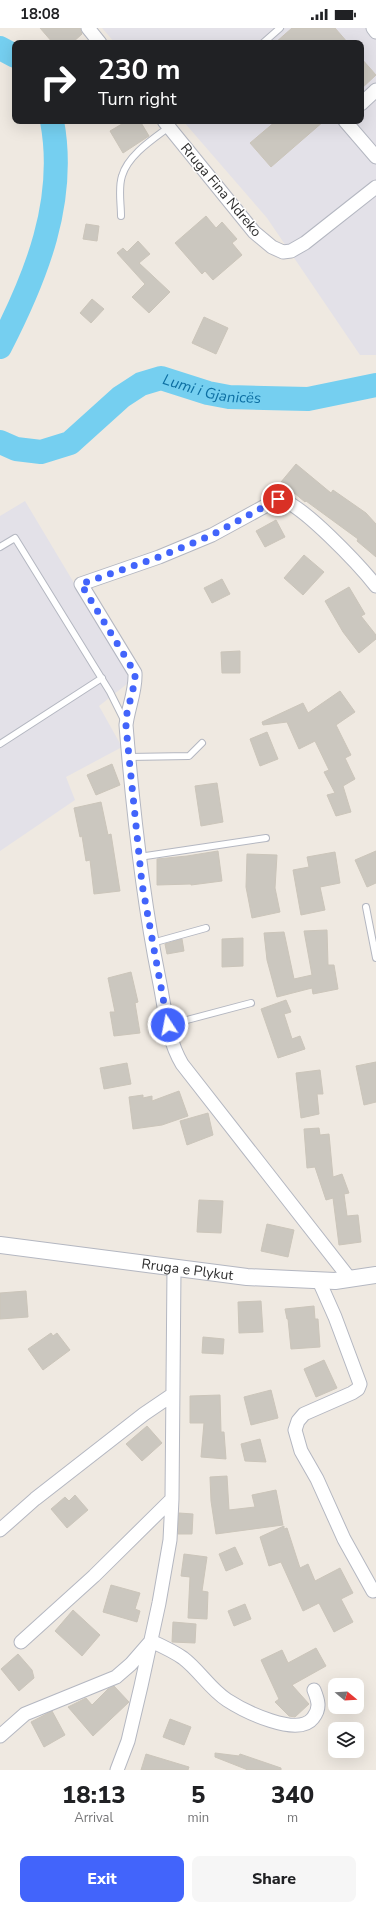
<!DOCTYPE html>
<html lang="en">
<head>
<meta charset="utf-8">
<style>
	body { margin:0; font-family:"Nunito Sans",sans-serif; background:#f6f6f6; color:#202124; height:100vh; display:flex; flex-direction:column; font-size:15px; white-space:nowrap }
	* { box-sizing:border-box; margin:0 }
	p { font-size:13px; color:#757577 }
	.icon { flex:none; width:22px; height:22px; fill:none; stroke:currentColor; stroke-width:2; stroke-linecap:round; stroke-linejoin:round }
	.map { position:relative; height:1742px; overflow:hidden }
	.side { display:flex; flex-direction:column; background:#fff; flex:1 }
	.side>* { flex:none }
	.banner { position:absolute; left:12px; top:12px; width:352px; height:84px; border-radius:8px; box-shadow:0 4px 16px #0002; background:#202124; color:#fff; overflow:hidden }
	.needle { width:26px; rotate:108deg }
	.fabs { position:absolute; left:328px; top:1650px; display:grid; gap:8px }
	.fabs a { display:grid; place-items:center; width:36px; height:36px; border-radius:8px; background:#fff; box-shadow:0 4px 16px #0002; font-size:20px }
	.pin { position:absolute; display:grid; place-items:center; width:34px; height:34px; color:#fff; margin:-17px; border:2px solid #fff; border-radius:50%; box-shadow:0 1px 4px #0007 }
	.me { position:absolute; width:44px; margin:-22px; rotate:349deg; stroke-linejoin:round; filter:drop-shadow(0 0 3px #0008) }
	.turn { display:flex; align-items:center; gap:14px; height:84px; padding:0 20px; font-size:18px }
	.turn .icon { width:52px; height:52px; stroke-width:2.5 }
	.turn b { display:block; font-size:28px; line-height:34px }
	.eta { display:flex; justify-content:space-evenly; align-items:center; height:68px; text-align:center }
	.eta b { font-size:24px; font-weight:800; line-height:28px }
	.button { display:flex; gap:8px; margin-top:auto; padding:8px 20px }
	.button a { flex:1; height:46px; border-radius:8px; background:#4264fb; color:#fff; font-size:16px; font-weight:800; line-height:46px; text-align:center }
	.button a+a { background:#f6f6f6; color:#202124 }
	.status { display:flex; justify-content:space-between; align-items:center; height:28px; padding:0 20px; background:#fff; direction:ltr }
	.status svg { height:11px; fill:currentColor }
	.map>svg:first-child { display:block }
</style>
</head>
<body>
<div class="status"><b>18:08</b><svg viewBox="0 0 49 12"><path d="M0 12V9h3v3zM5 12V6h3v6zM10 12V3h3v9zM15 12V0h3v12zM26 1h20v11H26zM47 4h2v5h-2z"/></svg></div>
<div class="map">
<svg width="376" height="1742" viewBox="0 0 376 1742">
	<rect width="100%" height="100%" fill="#efe9e1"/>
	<path fill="#e3e1e8" d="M102,0H376V327H360L267,190L183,93H361V15H115Z
		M25,473L132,652L99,678L122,719L66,749L75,772L0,823V488Z"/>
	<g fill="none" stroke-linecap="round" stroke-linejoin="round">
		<g stroke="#75cff0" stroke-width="24">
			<path d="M0,20L15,28"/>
			<path d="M0,319C36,249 67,173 52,93"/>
			<path id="s1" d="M0,414L16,421L41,424L70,415L121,369L141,356L161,350L208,365L229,369L264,370L308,371L376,357"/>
		</g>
	</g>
	<path fill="#cbc7bf" stroke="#cbc5ba" d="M40,0H80L82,6L72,15H53Z
		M292,0H335L348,15H275Z
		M361,30L376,47L361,61Z
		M127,93H140L149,108L123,125L110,103Z
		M276,93H324L271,139L250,115Z
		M206,188L216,200L222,194L237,211L232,215L242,227L213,252L205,243L202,246L175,215Z
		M86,196L99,198L97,213L83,211Z
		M138,213L150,226L139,235L170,264L149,285L132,269L145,256L117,225L123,220L127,224Z
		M92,271L104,281L91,295L80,285Z
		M204,289L228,300L216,326L192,315Z
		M296,436L331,465L333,462L366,485L376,496V529L357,513L358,511L306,473L305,474L281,454Z
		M276,492L285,509L265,519L256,503Z
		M304,527L324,544L303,567L284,550Z
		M222,551L230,566L212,575L204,560Z
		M349,559L365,586L361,588L376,607V611L359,625L343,604L325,573Z
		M240,623V645H222L221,624Z
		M340,663L355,684L336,697L351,727L345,730L355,751L343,758L351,784L336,788L327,767L335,765L324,744L329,742L315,713L299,721L287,694L263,697L262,694L303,675L308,685Z
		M267,704L278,731L260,738L250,711Z
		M112,736L120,757L96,767L87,747Z
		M217,755L223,794L201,798L195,758Z
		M101,774L108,807L111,806L120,863L94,866L90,832L86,833L82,808L80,809L74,780Z
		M218,823L222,853L191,857V856L157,857V831L187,828Z
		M376,823V855L367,859L355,832Z
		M335,824L340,855L320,859L325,882L301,887L293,842L309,839L307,829Z
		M247,826L277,827L275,860L280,884L252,890L246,859Z
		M327,902L328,937H334L338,961L313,966L312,960L277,969L267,932L264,905L284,904L294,951L312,947L304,903Z
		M243,910V938L222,939V911Z
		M182,911L184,923L167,926L165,916Z
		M131,944L138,974L135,975L140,1005L114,1008L110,984H115L108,950Z
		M286,972L291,984L284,986L292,1011L300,1008L305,1021L278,1030L261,981Z
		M376,1034V1074L364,1077L356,1038Z
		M127,1035L131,1056L104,1061L100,1040Z
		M320,1042L323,1066H317L319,1086L301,1090L296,1045Z
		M179,1063L188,1088L162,1097L133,1101L129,1069L143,1067V1070L152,1068V1073Z
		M208,1085L213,1107L187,1117L180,1093Z
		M319,1100L320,1107L329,1106L333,1149L342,1146L349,1165L344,1166L347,1188L358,1187L361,1214L339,1217L333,1170L326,1172L315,1139L307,1140L304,1101Z
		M199,1172L223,1173L221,1205L197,1204Z
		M267,1196L294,1202L288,1229L261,1223Z
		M26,1263L28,1289L0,1291V1265Z
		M261,1273L263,1304L239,1305L238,1274Z
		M314,1278L315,1291H318L320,1319L291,1321L288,1291H287L285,1281Z
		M51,1305L53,1308L57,1305L70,1322L43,1342L28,1321Z
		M203,1309L224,1311L223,1326L202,1325Z
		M324,1332L337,1360L316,1369L304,1341Z
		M271,1362L278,1390L251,1397L244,1369Z
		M220,1367L221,1404H224L226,1431L201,1429L204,1395H190V1368Z
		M147,1398L162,1415L142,1433L126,1416Z
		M260,1411L266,1434L245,1433L241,1416Z
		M227,1448L229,1482L255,1479L252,1467L276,1462L283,1497L216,1506L211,1473L210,1449Z
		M75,1467L88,1482L67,1500L51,1481L65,1469L69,1473Z
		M179,1485L193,1486L192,1506H178Z
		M284,1498V1501L287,1500L300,1540L308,1536L315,1553L340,1540L353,1565L341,1571L353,1594L334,1604L319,1575L303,1583L281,1534L269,1538L260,1509Z
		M235,1519L243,1536L226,1543L219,1526Z
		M184,1526L207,1529L202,1563L208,1564L207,1591L188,1590L190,1549L181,1548Z
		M111,1557L140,1565L135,1581L140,1583L137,1594L103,1584Z
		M245,1576L251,1591L234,1598L228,1583Z
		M73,1582L100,1607L82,1628L55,1603Z
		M173,1594L196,1596L195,1615L172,1614Z
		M316,1620L326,1638L292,1657L309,1676L295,1689L289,1688L275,1674L279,1671L261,1632L282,1622L288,1635Z
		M18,1626L32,1642L34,1650L19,1663L1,1641Z
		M114,1658L129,1674L93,1708L68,1679L86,1670L92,1677L108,1661Z
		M52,1683L65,1707L44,1719L31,1694Z
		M170,1691L191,1699L184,1717L163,1709Z
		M215,1725L239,1728L240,1726L281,1740V1742H248L215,1729Z
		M146,1726L189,1739L188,1742H141Z"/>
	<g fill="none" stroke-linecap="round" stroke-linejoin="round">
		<defs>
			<path id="service" d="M263,15L280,0
				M121,188C121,175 118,160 122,148C128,127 153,111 169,99
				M0,519L15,510L110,664L124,692
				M0,716L102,650
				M129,729L189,728L202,715
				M139,829L266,810
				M366,879L376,930
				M152,915L206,900
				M168,997L251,975"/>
			<path id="minor" d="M88,0L100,15
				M373,0L376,4
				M361,76L376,62
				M164,93L254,204L272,219L283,224L291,223L305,215L376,159
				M345,93L376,129
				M350,1251L182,1036C167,1011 165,980 159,951C142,867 133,783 126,697C128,680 136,663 135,645L81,556L159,529L212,507L278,471C300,473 361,539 376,558
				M319,1253L335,1289L360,1356L358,1361L352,1365L304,1386L298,1393L295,1402L301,1423L317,1451L344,1511L373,1563
				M0,1502L35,1471L144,1386L172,1367
				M21,1614L94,1548L172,1471
				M0,1708L25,1686L116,1649L131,1636L151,1613C162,1618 173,1623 183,1630C199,1642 210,1661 227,1672C244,1683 298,1710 313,1690C321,1680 318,1672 314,1662
				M117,1742L128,1713L141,1658L159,1575L170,1512L172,1471L174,1241"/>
			<g id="tertiary">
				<path id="s2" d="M0,1217L247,1249L335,1253L376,1247"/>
			</g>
		</defs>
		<use href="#service" stroke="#b4b7c1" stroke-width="8"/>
		<use href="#minor" stroke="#b4b7c1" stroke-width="15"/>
		<use href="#tertiary" stroke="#b4b7c1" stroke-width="18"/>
		<use href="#service" stroke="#fff" stroke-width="6"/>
		<use href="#minor" stroke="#fff" stroke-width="13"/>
		<use href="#tertiary" stroke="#fff" stroke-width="16"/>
	</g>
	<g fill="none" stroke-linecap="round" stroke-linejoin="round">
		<path stroke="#4264fb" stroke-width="7" stroke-dasharray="0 12.6" d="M168,997L142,856L129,729L126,698L127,685L135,653V645L81,556L159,529L212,507L278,471"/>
	</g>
	<g text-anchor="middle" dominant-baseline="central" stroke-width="3" stroke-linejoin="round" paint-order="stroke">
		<g font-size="14" fill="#2e2e2e" stroke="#fff">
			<text transform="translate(221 162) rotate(50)">Rruga Fina Ndreko</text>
			<text stroke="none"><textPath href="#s2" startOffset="189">Rruga e Plykut</textPath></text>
		</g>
		<g font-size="15" font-style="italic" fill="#0d6fa3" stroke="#fff">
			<text stroke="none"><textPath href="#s1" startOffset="239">Lumi i Gjanicës</textPath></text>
		</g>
	</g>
</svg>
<div class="fabs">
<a><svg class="needle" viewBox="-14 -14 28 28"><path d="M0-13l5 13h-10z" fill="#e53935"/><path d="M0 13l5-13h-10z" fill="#757577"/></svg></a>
<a><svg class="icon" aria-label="layers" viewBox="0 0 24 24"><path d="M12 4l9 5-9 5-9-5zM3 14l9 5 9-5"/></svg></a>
</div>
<div class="pin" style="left:278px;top:471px;background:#d93025"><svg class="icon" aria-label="arrive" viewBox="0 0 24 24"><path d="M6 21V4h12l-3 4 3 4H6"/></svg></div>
<svg class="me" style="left:168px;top:997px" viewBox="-20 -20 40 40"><circle r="17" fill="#4264fb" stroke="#fff" stroke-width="3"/><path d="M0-11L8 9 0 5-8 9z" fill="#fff"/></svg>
<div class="banner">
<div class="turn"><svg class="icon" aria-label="right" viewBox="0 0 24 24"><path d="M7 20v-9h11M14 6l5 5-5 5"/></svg><div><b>230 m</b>Turn right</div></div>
</div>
</div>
<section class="side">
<div class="eta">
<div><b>18:13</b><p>Arrival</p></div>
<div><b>5</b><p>min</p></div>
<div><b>340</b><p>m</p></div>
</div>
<div class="button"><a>Exit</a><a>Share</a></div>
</section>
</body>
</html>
